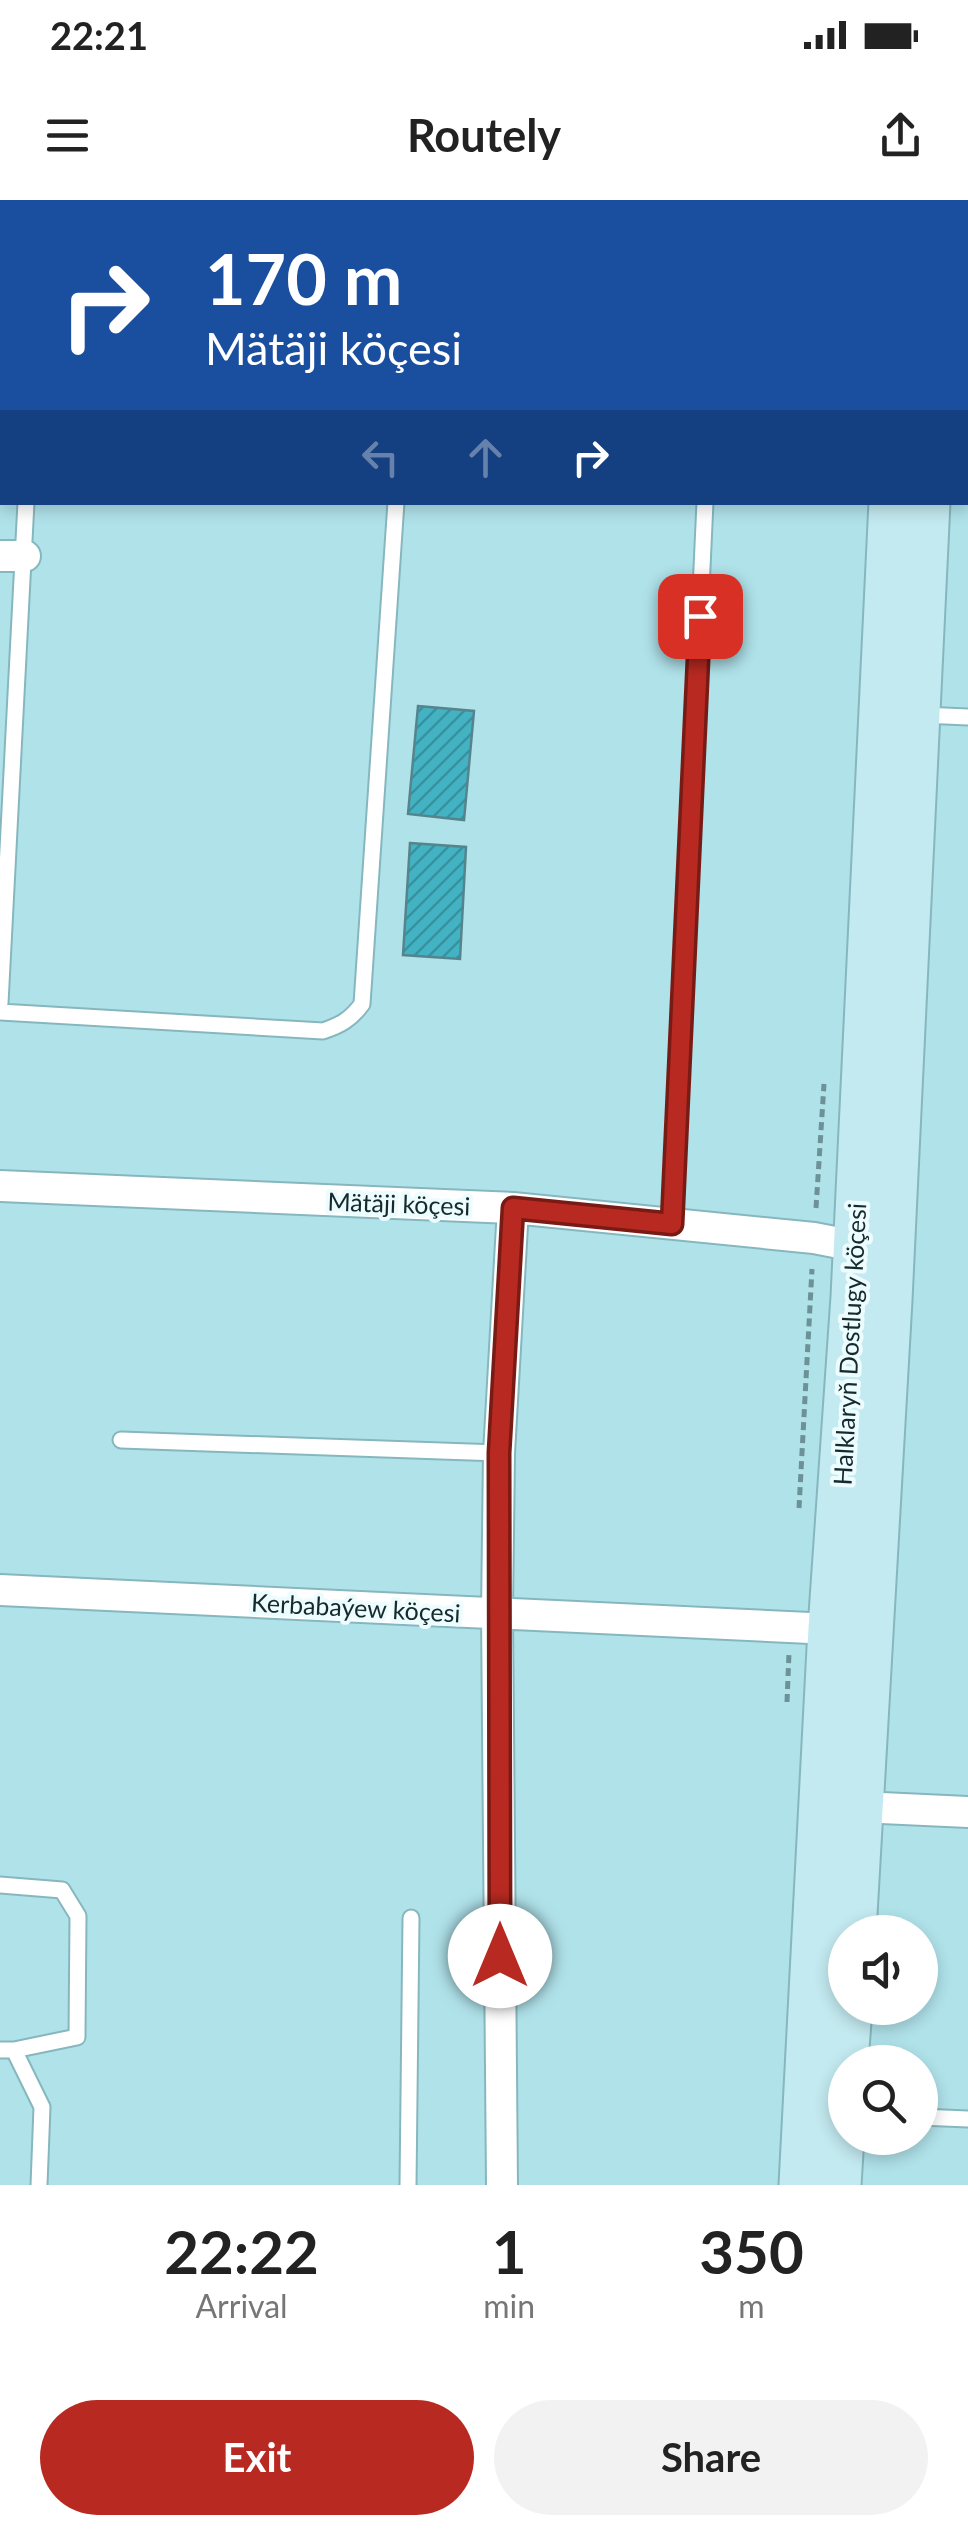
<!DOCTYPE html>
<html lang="en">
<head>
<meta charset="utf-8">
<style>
	body { margin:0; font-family:Lato,sans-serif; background:#f2f2f2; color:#222; height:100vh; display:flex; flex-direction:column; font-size:38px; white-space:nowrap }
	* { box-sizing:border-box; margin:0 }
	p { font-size:32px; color:#767676 }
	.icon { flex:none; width:55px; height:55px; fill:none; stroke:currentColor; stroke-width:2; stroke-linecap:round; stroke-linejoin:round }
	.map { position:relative; height:1985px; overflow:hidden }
	.sheet { display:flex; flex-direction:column; background:#fff; flex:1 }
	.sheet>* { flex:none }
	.guide { position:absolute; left:0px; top:0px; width:970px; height:305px; box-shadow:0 5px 15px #0003; background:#1a4fa0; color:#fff; overflow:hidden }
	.controls { position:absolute; left:828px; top:1715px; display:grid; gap:20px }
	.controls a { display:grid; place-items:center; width:110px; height:110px; border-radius:50%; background:#fff; box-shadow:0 5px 15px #0003; font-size:50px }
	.pin { position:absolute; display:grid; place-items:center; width:85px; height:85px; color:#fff; margin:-42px; border-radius:20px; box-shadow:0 5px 15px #0006 }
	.me { position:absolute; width:110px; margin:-55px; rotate:0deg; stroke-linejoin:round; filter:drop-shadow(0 0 8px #0008) }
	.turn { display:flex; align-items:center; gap:35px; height:210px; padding:0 40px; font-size:45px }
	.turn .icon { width:130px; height:130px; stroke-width:2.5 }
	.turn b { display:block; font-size:70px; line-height:85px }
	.lanes { display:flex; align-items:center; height:95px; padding:0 40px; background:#0003; justify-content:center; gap:50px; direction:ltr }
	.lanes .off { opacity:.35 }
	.eta { display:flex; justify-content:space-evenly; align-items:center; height:170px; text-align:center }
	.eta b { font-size:60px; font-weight:700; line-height:70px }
	.cta { display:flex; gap:20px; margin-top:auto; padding:20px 40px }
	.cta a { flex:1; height:115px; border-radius:60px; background:#b82a21; color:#fff; font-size:40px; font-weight:700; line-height:115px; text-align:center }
	.cta a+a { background:#f2f2f2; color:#222 }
	.status { display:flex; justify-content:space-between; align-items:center; height:70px; padding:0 50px; background:#fff; direction:ltr }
	.status svg { height:28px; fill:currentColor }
	header { display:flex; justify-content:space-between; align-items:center; height:130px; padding:0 40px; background:#fff; font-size:45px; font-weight:700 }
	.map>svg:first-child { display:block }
</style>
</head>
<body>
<div class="status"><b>22:21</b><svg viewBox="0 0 49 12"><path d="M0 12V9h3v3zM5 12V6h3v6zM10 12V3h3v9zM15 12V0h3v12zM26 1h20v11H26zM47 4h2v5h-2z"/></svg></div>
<header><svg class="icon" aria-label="menu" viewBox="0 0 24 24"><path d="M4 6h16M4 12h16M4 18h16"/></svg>Routely<svg class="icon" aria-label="share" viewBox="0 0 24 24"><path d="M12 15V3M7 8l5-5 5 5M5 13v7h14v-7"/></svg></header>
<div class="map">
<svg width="968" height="1985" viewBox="0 0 968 1985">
	<defs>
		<pattern id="building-hatch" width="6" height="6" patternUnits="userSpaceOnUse" patternTransform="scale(2.5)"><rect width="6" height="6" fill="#43b3c4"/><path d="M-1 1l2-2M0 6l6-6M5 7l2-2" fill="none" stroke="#3792a0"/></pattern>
	</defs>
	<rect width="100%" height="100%" fill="#b0e2ea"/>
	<path fill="#bead82" d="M292,0H968V107V2Z"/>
	<path fill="url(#building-hatch)" stroke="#55848c" stroke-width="2.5" d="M418,506L474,511L464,620L408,614Z
		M410,643L466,647L460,759L403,755Z"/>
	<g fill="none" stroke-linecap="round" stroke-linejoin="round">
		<defs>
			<path id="lane" d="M308,0L309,2
				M922,515L968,517
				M0,803L26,302
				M0,812L323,831C341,825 351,819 362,804L396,302
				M672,1025L705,302
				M121,1240L499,1253
				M0,1685L62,1690L78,1716L77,1837L14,1850H0
				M14,1850L42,1907L39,1985
				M920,1917L968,1919
				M408,1985L411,1718"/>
			<path id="street" d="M0,356H25
				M0,986L513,1008L814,1038L855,1046
				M0,1390L831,1429
				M860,1607L968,1612
				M502,1985L497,1413L499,1253L513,1008"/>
			<path id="secondary" d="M0,118H2
				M853,1732L889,1100L927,302
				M845,1862L849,1808
				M802,1985L831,1429L854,1097L892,302
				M838,1985L845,1870"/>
		</defs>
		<use href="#lane" stroke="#86b7bf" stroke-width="19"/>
		<use href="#street" stroke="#86b7bf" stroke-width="34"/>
		<use href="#secondary" stroke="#86b7bf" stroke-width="49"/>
		<path stroke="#6c9197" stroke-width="5" stroke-dasharray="8 5" stroke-linecap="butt" d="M0,180H2
			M816,1008L824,884
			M799,1308L812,1069
			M787,1502L789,1453"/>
		<use href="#lane" stroke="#fff" stroke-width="15"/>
		<use href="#street" stroke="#fff" stroke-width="30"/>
		<use href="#secondary" stroke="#c3eaf0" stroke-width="45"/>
	</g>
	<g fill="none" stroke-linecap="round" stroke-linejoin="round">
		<defs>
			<path id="route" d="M500,1756L499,1253L513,1008L672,1024L700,416"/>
		</defs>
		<use href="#route" stroke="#781b15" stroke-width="25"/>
		<use href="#route" stroke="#b82a21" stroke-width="18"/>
	</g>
	<g text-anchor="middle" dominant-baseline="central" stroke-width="8" stroke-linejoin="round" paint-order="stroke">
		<g font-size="25" fill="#162a2d" stroke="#edfcfe">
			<text transform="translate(399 1003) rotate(2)">Mätäji köçesi</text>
			<text transform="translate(849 1144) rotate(-87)">Halklaryň Dostlugy köçesi</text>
			<text transform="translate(356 1407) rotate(3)">Kerbabaýew köçesi</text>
		</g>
	</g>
</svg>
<div class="controls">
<a><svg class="icon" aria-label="sound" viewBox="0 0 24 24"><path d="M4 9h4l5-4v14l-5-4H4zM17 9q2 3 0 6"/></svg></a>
<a><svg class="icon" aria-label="search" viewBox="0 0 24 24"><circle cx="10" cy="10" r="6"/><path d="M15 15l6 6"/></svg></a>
</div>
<div class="pin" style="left:700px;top:416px;background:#d93025"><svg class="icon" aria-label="arrive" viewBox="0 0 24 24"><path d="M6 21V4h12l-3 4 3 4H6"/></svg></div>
<svg class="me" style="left:500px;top:1756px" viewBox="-20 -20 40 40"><circle r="19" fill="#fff"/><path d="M0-13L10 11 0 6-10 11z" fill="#b82a21"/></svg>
<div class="guide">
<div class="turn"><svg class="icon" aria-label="right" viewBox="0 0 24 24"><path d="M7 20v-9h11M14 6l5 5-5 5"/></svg><div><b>170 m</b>Mätäji köçesi</div></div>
<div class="lanes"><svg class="icon off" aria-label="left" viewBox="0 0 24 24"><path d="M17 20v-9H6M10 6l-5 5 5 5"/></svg><svg class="icon off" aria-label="ahead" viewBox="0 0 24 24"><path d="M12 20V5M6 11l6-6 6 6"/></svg><svg class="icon" aria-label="right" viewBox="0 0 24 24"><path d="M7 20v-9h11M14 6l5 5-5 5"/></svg></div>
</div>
</div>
<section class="sheet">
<div class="eta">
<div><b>22:22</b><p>Arrival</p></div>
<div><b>1</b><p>min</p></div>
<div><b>350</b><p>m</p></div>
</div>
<div class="cta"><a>Exit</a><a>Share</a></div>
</section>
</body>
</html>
